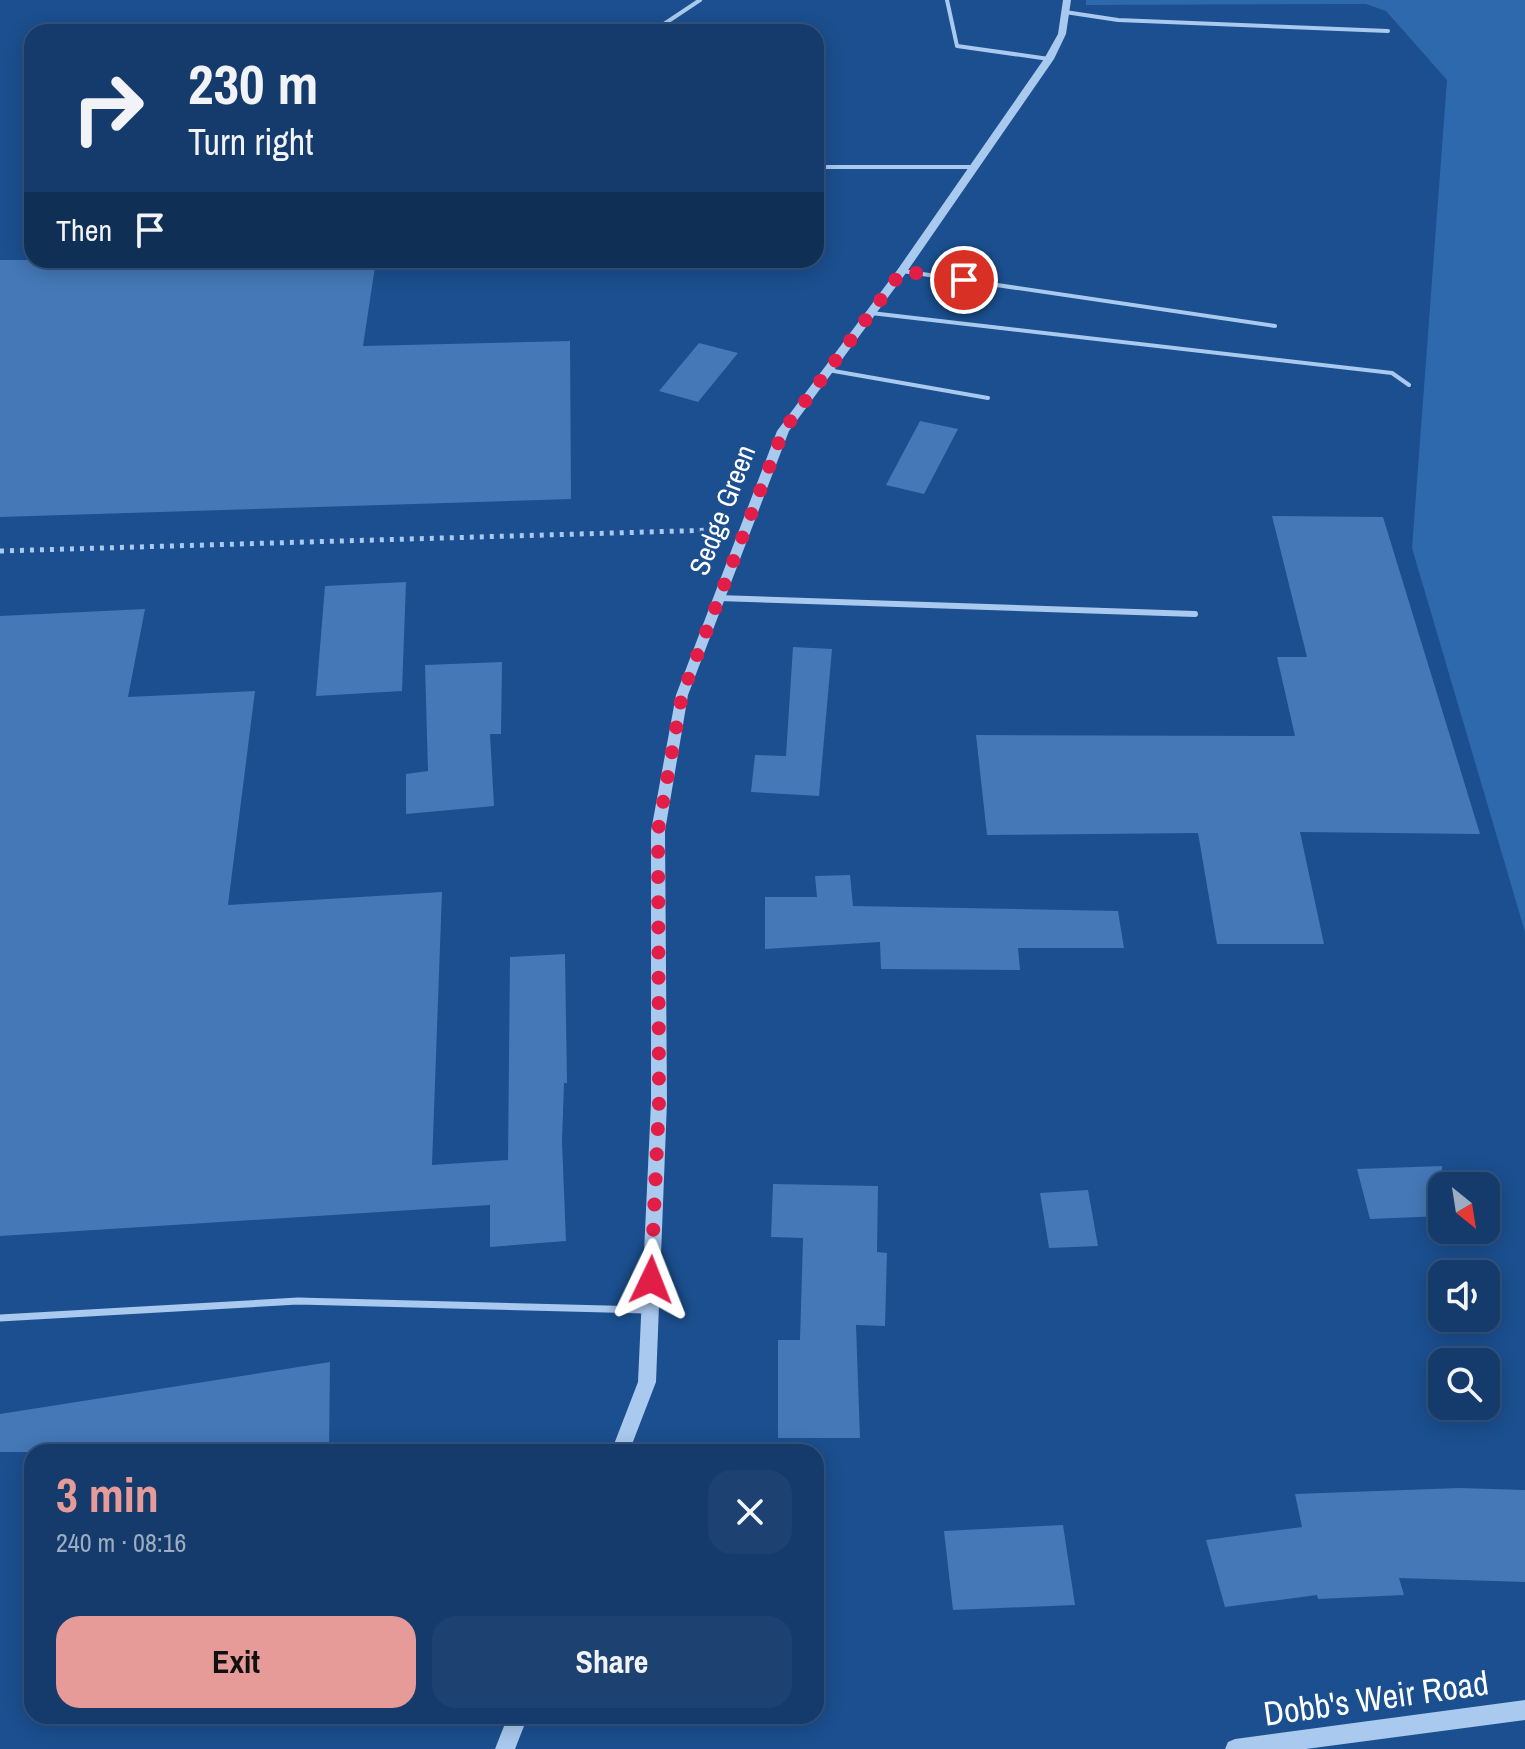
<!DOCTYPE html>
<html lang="en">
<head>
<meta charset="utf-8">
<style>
	body { margin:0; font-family:"Archivo Narrow",sans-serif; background:#1d4271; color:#f1f3f6; height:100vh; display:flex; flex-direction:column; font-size:30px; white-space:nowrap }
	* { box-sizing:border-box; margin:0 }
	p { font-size:26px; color:#9dadc1 }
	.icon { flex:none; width:44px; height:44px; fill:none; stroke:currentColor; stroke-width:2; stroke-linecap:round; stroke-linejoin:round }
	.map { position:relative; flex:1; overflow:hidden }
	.panel { position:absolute; left:24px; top:1444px; width:800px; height:280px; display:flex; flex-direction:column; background:#143b6b; border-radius:24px; box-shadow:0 4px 20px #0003,0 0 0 2px #33557e }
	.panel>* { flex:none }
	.hud { position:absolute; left:24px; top:24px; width:800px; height:244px; border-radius:24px; box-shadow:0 4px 20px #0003,0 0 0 2px #33557e; background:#143b6b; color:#f1f3f6; overflow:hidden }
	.needle { width:52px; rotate:150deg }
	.controls { position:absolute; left:1428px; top:1172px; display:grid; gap:16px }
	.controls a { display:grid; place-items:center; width:72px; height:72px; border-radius:16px; background:#143b6b; box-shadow:0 4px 20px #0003,0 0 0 2px #33557e; font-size:40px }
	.pin { position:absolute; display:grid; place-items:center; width:68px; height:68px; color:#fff; margin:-34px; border:4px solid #fff; border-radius:50%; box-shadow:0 2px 8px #0007 }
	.me { position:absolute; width:88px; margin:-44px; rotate:2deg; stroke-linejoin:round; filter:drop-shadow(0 0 6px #0008) }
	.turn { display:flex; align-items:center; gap:28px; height:168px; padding:0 32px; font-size:36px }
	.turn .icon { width:104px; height:104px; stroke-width:2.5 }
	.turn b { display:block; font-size:56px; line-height:68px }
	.then { display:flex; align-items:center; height:76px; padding:0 32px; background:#0003; gap:16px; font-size:30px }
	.round { display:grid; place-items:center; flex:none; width:84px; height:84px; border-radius:24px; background:#1d4271 }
	.headline { display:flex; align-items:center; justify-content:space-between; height:136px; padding:0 32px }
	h1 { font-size:48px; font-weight:700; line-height:60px; color:#e69b98 }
	.action { display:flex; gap:16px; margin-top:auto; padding:16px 32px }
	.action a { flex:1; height:92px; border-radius:24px; background:#e69b98; color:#111; font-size:32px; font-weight:700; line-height:92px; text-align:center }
	.action a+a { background:#1d4271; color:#f1f3f6 }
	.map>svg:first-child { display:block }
</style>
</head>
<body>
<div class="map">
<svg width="1525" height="1749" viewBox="0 0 1525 1749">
	<rect width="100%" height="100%" fill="#1b4f8f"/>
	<path fill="#2e69ad" d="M1086,0H1525V932L1412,548L1447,80L1386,11L1366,4L1086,5Z"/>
	<path fill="#4478b7" d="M0,260H376L363,346L570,341L571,499L0,517Z
		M699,343L738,353L698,402L659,391Z
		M920,421L958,429L924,494L886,485Z
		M1272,516L1383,517L1480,834L1300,832L1324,944H1217L1198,833L987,835L976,735L1295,736L1277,657H1307Z
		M406,582L402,691L316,696L325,586Z
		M145,609L128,697L255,691L228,905L442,892L432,1165L508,1160L510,957L565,954L567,1083H564L562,1142L566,1241L490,1247V1205L0,1236V616Z
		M793,647L832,649L819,796L751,792L755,755L786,756Z
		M502,662L501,734H490L494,806L406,814V774L428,771L425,665Z
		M850,875L853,906L1118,911L1124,948H1018L1020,970L881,969L880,942L765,949V897H817L815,876Z
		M1442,1166V1216L1370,1219L1357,1169Z
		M773,1184L878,1186L877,1252L887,1253L885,1326L856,1325L860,1438H778V1340H800L803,1238L771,1237Z
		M1088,1190L1098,1246L1049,1248L1040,1193Z
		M330,1362L329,1452H0V1414Z
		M1459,1488L1525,1490V1582L1399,1578L1404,1595L1318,1599L1317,1595L1225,1607L1206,1540L1302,1527L1295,1494Z
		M1063,1525L1075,1605L953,1610L944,1531Z"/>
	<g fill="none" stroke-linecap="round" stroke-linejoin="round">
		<path stroke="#a9c9ee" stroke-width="5" stroke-dasharray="4 6" stroke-linecap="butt" d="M0,551L715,530"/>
		<path stroke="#a9c9ee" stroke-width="4" d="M947,0L957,46L1049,59
			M1065,12L1118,20L1388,31
			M652,32L700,0
			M816,167H972
			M902,271L1275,326
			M871,313L1392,373L1409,385
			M828,370L988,398"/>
		<path stroke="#a9c9ee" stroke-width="6" d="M718,598L1195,614"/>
		<path stroke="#a9c9ee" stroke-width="7" d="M0,1318L298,1301L646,1310"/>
		<path fill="#a9c9ee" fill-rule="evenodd" d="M1063,0H1071L1066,34L1054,59L906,273L789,431L688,695L665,831L667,1102L656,1382L629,1452H611L638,1382L651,1102V831L676,695L777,431L898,269L1044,59L1058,34Z
			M1525,1700V1720L1306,1749H1225L1228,1742L1235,1739Z
			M508,1716H528L515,1749H495Z"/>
	</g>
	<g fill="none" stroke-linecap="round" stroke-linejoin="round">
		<path stroke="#e11d48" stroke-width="14" stroke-dasharray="0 25.2" d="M651,1280L659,1102L658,831L682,695L783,431L902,271L964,280"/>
	</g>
	<g text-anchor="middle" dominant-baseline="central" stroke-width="6" stroke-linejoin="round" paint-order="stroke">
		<g font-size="28" fill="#fff" stroke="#1b4f8f">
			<text transform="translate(722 510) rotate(-69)">Sedge Green</text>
		</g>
		<g font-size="34" fill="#fff" stroke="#1b4f8f">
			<text transform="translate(1376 1698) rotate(-8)">Dobb's Weir Road</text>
		</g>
	</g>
</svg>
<div class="controls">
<a><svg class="needle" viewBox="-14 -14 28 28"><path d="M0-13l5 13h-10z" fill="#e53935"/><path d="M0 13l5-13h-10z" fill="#9dadc1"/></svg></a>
<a><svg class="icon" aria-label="sound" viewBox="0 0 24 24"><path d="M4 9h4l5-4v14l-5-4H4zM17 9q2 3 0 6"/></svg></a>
<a><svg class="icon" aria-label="search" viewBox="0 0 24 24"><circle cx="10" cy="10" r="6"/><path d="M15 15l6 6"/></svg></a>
</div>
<div class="pin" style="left:964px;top:280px;background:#d93025"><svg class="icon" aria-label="arrive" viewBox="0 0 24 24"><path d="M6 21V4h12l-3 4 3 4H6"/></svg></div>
<svg class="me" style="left:651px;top:1280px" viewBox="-20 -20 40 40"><path d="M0-17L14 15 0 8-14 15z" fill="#e11d48" stroke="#fff" stroke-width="4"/></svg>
<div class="hud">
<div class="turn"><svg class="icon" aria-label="right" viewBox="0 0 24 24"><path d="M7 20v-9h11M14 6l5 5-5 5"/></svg><div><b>230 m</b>Turn right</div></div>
<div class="then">Then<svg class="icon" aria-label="arrive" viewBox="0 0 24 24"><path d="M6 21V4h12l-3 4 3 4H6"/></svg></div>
</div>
<section class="panel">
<div class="headline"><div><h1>3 min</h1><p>240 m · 08:16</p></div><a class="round"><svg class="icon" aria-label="close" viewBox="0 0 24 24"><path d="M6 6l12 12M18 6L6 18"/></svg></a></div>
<div class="action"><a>Exit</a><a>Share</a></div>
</section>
</div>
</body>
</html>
